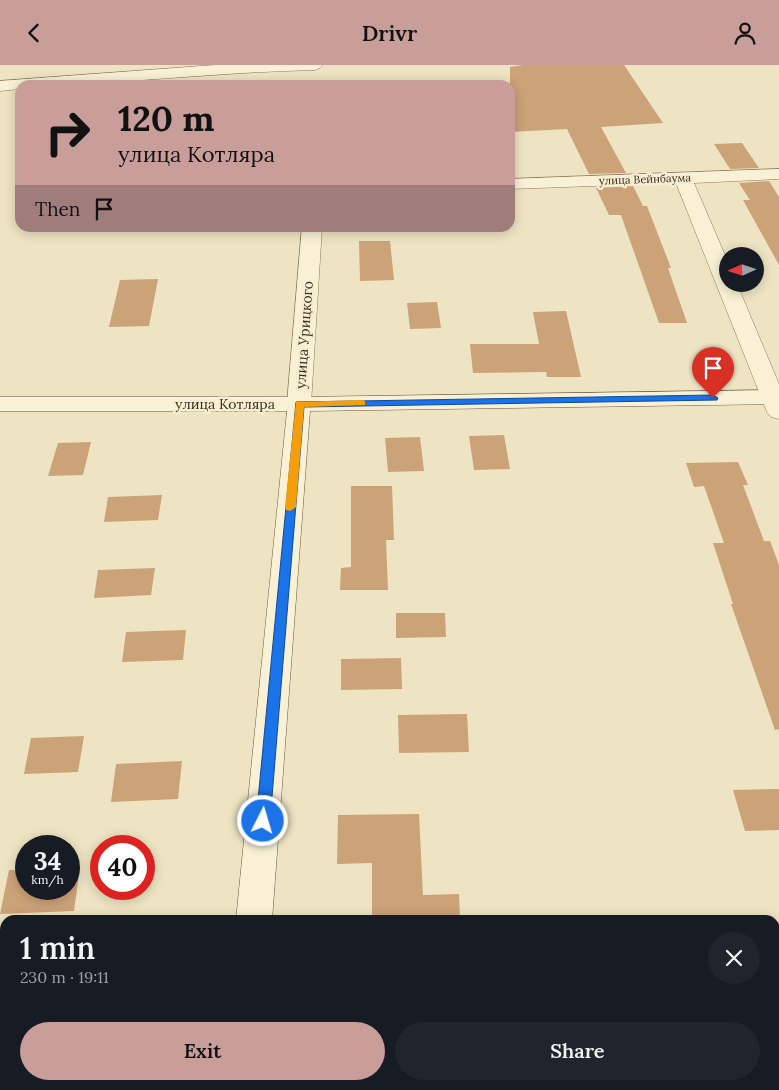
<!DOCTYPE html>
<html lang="en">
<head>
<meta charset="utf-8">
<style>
	body { margin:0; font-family:Lora,serif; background:#20242c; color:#f1f3f6; height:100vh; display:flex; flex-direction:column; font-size:19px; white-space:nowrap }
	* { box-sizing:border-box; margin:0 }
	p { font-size:16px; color:#9ea1a6 }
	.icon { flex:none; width:28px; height:28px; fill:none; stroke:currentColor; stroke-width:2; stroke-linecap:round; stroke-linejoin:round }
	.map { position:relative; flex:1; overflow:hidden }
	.sheet { position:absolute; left:0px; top:850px; width:780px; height:175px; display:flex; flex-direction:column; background:#171b24; border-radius:15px 15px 0 0; box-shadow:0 2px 12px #0003 }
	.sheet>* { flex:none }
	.hud { position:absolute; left:15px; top:15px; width:500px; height:152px; border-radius:15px; box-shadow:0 2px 12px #0003; background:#c89d9a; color:#111; overflow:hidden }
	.needle { width:32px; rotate:267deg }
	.buttons { position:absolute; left:719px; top:182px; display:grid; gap:10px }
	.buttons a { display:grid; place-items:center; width:45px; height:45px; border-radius:50%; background:#171b24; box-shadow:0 2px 12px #0003; font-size:25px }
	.speed { position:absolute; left:15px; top:770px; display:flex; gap:10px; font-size:25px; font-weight:700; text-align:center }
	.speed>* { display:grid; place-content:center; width:65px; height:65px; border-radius:50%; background:#171b24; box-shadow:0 2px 12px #0003; line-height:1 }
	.speed small { font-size:12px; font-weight:400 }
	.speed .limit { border:8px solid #d22; background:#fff; color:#111 }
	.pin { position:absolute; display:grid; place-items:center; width:42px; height:42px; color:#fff; margin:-51px -21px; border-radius:50% 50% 50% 0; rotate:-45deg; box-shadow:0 0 5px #0007 }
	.pin .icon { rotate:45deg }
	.me { position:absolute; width:55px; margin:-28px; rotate:5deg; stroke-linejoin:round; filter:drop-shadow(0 0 4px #0008) }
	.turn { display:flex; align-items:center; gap:18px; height:105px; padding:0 20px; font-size:22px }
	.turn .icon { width:65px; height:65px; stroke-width:2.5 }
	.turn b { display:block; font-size:35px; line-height:42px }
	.then { display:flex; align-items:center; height:48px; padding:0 20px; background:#0003; gap:10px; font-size:19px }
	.round { display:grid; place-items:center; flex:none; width:52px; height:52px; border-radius:26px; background:#20242c }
	.overview { display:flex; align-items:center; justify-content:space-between; height:85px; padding:0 20px }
	h1 { font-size:30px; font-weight:600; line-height:38px }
	.action { display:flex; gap:10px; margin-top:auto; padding:10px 20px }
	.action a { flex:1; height:58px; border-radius:30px; background:#c89d9a; color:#111; font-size:20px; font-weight:600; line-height:58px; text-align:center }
	.action a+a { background:#20242c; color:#f1f3f6 }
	header { display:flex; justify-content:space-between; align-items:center; height:65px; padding:0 20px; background:#c89d9a; color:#111; font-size:22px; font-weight:600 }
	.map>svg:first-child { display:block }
</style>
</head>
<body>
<header><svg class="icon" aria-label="back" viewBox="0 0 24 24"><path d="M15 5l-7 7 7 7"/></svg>Drivr<svg class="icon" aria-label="person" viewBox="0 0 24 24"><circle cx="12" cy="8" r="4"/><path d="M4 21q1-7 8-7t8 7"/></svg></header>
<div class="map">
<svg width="779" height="1025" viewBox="0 0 779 1025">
	<rect width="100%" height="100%" fill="#eee4c3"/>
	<path fill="#cca279" d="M523,0H624L663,58L601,62L626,108L589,109L567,64L510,67V2Z
		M742,78L759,103L730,104L714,79Z
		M769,116L779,132V200L743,135H750L739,118Z
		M633,121L643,141H647L671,203H668L687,258H659L621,150H609L596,123Z
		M359,176H390L394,215L360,216Z
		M158,214L149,261L109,262L120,215Z
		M437,237L441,263L410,264L407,238Z
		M566,246L581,312H547L546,307L473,308L470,279H539L533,247Z
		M504,370L510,404L474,405L469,371Z
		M420,372L424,406L388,407L385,373Z
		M91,377L83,410L48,411L58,378Z
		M738,397L748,420H743L764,476H770L779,500V664L775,665L731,539H733L713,478H724L704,421L694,422L686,398Z
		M351,421H392L394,475H386L388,525H340L341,503L351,502Z
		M162,430L158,455L104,457L108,432Z
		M155,503L151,530L94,533L98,505Z
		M396,548H445L446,572L396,573Z
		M186,565L183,595L122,597L126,567Z
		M401,593L402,624L341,625V594Z
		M467,649L469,687L399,688L398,650Z
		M84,671L78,707L24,709L31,673Z
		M182,696L178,734L111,737L116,699Z
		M779,724V765L745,766L733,725Z
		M419,749L423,830L459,829L460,855H372V798L337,799L338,750Z
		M80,802L74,846L0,849L9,805H26V824H69V803Z"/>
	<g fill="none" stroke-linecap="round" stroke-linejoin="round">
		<defs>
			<path id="street" d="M215,0H323L320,3L315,5C216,7 119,20 20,20V24L0,26V16Z
				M779,104V114L694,118L728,197V219H737L779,319V354L771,352L767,347L676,118L510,124V114Z
				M302,162H322L311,339L307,344L299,346L291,344L287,339Z"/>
			<path id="secondary" d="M779,325V339L310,346L272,855H236L287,346H0V332H299Z
				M220,1020H260V1025H220Z"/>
		</defs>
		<use href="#street" stroke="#88765a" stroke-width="1"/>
		<use href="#secondary" stroke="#69573d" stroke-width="1"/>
		<use href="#street" fill="#f8f1d6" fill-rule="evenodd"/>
		<use href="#secondary" fill="#f8f1d6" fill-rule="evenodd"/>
	</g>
	<path fill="#1a73e8" stroke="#114b97" d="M713,330L718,333L717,335L304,342L270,756L268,760L263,762L258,760L256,756L296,337Z"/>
	<path fill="#f59e0b" d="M362,335L365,336V340L304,342L296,442L290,446L286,445L285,442L296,337Z"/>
	<g text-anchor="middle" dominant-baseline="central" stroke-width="5" stroke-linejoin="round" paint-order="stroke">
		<g font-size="11" fill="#382c1e" stroke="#f5eed2">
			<text transform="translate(645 114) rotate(-2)">улица Вейнбаума</text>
		</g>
		<g font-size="14" fill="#382c1e" stroke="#f5eed2">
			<text transform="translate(304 270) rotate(-86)">улица Урицкого</text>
			<text x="225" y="339">улица Котляра</text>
		</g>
	</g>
</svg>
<div class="buttons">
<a><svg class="needle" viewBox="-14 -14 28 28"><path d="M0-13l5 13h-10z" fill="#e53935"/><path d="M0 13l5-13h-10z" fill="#9ea1a6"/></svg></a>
</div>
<div class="speed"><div>34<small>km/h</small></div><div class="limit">40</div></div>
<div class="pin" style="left:713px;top:333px;background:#d93025"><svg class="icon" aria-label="arrive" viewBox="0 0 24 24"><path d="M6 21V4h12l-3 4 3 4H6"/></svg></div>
<svg class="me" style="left:263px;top:756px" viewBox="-20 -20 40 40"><circle r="17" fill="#1a73e8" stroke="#fff" stroke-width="3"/><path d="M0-11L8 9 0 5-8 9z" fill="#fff"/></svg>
<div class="hud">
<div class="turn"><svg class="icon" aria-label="right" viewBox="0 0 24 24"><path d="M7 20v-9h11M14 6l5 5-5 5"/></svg><div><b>120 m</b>улица Котляра</div></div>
<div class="then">Then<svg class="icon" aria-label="arrive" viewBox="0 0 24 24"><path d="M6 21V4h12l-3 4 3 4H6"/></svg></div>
</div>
<section class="sheet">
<div class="overview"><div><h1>1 min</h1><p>230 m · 19:11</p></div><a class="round"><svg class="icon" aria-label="close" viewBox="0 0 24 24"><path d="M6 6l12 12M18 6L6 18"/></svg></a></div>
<div class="action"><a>Exit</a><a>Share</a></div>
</section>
</div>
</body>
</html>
